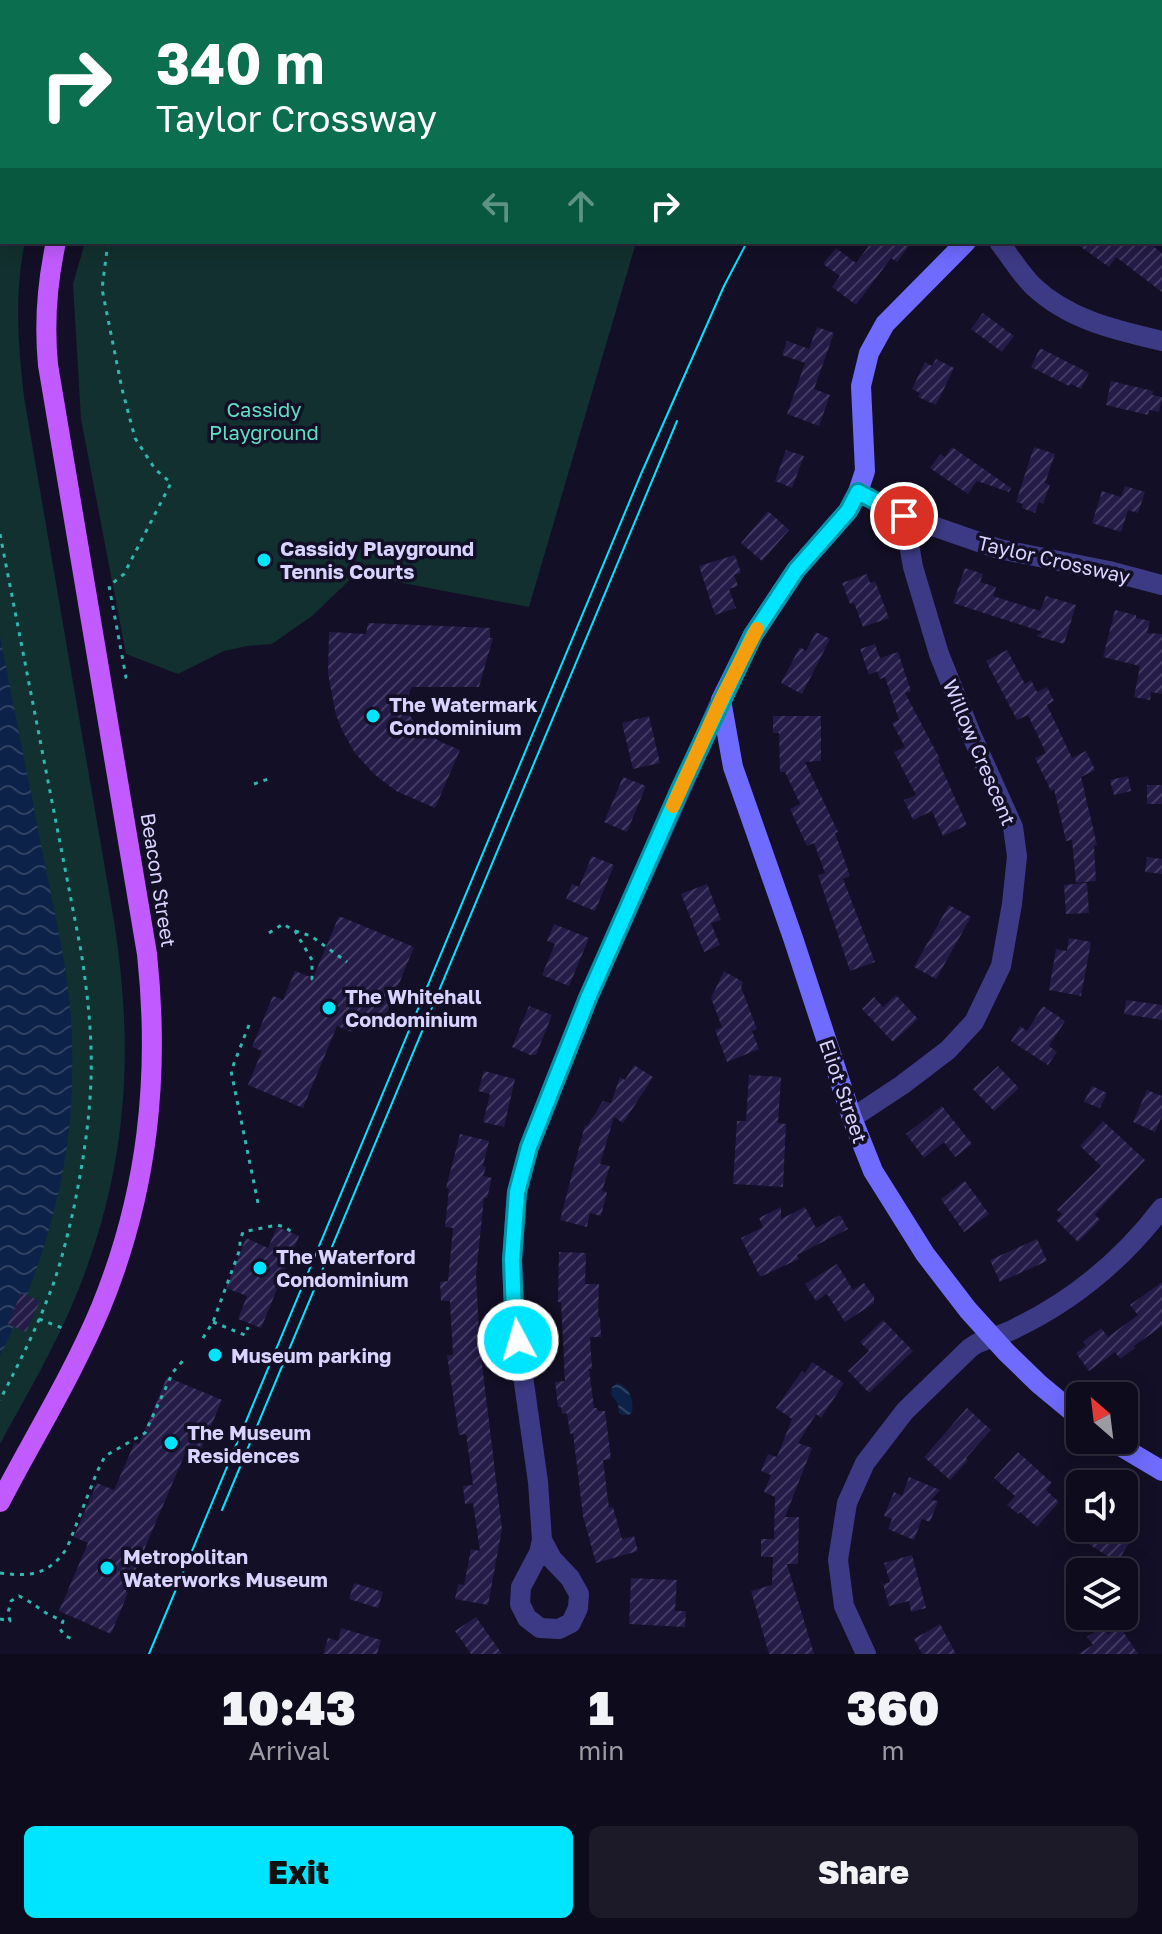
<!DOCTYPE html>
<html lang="en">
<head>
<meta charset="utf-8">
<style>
	body { margin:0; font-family:"Golos Text",sans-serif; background:#1c1929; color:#f1f3f6; height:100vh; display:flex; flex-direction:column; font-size:30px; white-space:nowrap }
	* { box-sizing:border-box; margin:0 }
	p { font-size:26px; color:#9b9ba3 }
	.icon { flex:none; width:44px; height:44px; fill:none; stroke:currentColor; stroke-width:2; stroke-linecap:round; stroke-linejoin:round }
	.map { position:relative; height:1654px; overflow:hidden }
	.details { display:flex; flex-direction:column; background:#0e0b1c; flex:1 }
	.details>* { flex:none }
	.top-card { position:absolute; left:0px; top:0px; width:1162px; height:244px; box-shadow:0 4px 20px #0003,0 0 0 2px #2e2b3b; background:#0b6e4f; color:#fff; overflow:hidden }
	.needle { width:52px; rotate:332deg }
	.tools { position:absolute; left:1066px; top:1382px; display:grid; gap:16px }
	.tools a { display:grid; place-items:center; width:72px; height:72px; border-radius:12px; background:#0e0b1c; box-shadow:0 4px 20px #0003,0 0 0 2px #2e2b3b; font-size:40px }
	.pin { position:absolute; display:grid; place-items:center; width:68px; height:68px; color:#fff; margin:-34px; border:4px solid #fff; border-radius:50%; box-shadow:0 2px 8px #0007 }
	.me { position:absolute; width:88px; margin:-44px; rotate:354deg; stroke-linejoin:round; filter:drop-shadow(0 0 6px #0008) }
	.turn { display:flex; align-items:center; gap:28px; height:168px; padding:0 24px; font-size:36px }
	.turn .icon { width:104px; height:104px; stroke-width:2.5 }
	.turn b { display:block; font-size:56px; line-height:68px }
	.lanes { display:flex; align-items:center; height:76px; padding:0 24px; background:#0003; justify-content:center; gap:40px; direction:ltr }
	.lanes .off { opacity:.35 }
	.eta { display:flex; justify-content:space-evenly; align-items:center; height:136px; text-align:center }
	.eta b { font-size:48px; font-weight:800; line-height:56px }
	.primary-button { display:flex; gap:16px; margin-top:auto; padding:16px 24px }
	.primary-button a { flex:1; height:92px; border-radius:12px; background:#00e5ff; color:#111; font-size:32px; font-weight:800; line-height:92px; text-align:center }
	.primary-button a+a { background:#1c1929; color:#f1f3f6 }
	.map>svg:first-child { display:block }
</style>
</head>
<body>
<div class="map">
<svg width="1162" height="1654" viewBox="0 0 1162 1654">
	<defs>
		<pattern id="water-waves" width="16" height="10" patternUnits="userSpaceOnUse" patternTransform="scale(2)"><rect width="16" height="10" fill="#0c2248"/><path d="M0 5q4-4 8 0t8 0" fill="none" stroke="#2f4163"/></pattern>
		<pattern id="building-hatch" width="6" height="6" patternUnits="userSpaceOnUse" patternTransform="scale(2)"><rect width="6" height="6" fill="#241b47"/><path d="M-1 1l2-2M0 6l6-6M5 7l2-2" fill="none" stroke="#433b63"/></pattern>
	</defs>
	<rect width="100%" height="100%" fill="#130f26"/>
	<path fill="#12302f" d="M0,0H164L162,2H2V242H25C14,293 18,345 24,397L114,921C135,1054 127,1173 75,1298C54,1349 26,1396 0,1444Z
		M274,0H608V2H271Z
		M85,242H631L635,246L529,607L356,574L312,616L272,644L247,646L224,651L178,674L126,654L81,419L73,284Z"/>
	<path fill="url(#water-waves)" d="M0,636C14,709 29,782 43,855C52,902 64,950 69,998C73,1034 73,1071 71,1107C65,1194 38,1278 0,1356Z
		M618,1383C630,1388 634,1400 632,1412L629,1415H623L619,1413L618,1404L611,1394L612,1387Z"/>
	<path fill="url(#building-hatch)" d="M870,242H912L897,262L891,258L856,305L832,287L840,276L823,264L836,248L856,263L871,243Z
		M1074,242H1147L1162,253V292L1116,257L1109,267Z
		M983,313L1014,336L1002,352L971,329Z
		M817,327L834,333L814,389L830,395L819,426L787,414L805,363L782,355L787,341L809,349Z
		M1040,348L1089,373L1081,389L1071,384L1069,386L1031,367Z
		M936,359L954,368L936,405L918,397L920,393L912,389L925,362L932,366Z
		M1111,381L1153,391L1152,395L1162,397L1159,412L1149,410L1148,415L1106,405Z
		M952,447L1011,488L1009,492L977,481L968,494L930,468L940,454L945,457Z
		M1034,447L1055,454L1045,483L1050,485L1043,504L1039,502L1035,513L1022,508L1023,504L1016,502Z
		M786,450L804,456L792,488L775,481Z
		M1125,486L1145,492L1138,513L1128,510L1121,532L1092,523L1102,491L1121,497Z
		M768,511L789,530L762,561L741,543Z
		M735,555L741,573L734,575L738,586L729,589L736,608L715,615L699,566Z
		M965,568L983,574L980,582L996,587L993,596L1040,611L1046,596L1076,605L1064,644L1036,636L1043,632L953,603Z
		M867,574L870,583L875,581L889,618L863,627L854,603L850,604L842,583Z
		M1115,610L1136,615V618L1150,621L1147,633L1162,634V694L1151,692L1150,700L1134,697L1140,666L1103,657Z
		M368,623L490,628V638H493L479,687H412L403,707L418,726L428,734L443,743L460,750L435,808L396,791L374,774L355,753L343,732L336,715L328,674L329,632L366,634Z
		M816,632L830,639L802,694L781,683L800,647L806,651Z
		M875,644L880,658L898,652L911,691L905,693L940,759L938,760L967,825L943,836L932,811L913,820L904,800L916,795L894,752L905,747L892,723L899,720L885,677L880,679L877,671L869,675L860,649Z
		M1007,650L1025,684L1031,680L1037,692L1047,687L1054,701L1047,705L1072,758L1086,751L1095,770L1081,777L1097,845L1094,846L1096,881L1076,883L1072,840L1066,841L1054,789L1051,791L1035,758L1046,753L1028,715L1017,720L986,661Z
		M649,716L660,763L633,769L622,723Z
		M773,716H821V761L805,762L838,832L835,833L850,876L843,879L875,962L850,971L818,875L825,873L814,843L807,846L790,809L800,804L785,772H780L779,733H773Z
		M1128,776L1131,791L1114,795L1110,780Z
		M623,777L646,786L627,832L604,822Z
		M1147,785H1162V804H1147Z
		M592,856L614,865L595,911L566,899L572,884L579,887Z
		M1147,857L1162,859V874L1145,872Z
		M1087,883L1089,913L1066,914L1064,885Z
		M707,884L721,920L711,923L720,945L704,952L681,894Z
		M949,905L971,917L936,979L914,967Z
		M339,916L414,947L382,1025L359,1015L352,1032L337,1026L303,1108L248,1085L262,1051L252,1047L273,996L283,1000L295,971L313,978Z
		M554,924L589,938L569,986L542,975L555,944L547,941Z
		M1069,938L1091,942L1081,996L1049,990L1056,949L1067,951Z
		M724,971L743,982L741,987L757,1029L752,1031L759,1049L727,1062L715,1030L722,1027L711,998Z
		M896,995L918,1019L893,1042L862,1009L874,997L883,1007Z
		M1126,1000L1162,1005V1020L1124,1014Z
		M529,1006L552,1015L536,1055H530L512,1047Z
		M1043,1006L1065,1021L1049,1046L1057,1052L1048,1065L1011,1041L1020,1026L1027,1031Z
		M634,1065L653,1077L623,1123L614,1117L600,1164L610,1166L602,1191L607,1192L601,1216L590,1213L587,1227L560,1220L585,1125L587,1126L603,1101L611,1103L620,1077L625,1080Z
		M998,1066L1019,1088L994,1111L973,1089Z
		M484,1071L515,1079L504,1127L483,1122L490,1094L478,1091Z
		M749,1075L781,1077L778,1123L786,1124L783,1187L733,1184L737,1121H746Z
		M1092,1086L1107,1093L1100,1108L1084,1102Z
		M1147,1090L1162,1096V1116L1155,1132L1133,1122Z
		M942,1106L972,1144L955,1157L944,1142L924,1158L906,1134Z
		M1103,1121L1145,1160L1095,1214L1100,1220L1078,1242L1056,1220L1062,1214L1057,1210L1101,1166L1080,1146Z
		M460,1134L489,1141L483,1166L486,1167L483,1176L492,1178L487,1198H484L476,1275L479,1331H478L502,1529L488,1605L455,1599L458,1584L464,1585L471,1549L480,1551L473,1503L465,1504L463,1486L473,1485L466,1434L459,1435L447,1355H453L450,1301H441L440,1282L448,1281L453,1228L445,1227L449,1189L446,1188Z
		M965,1181L989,1214L964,1232L941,1199Z
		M781,1207V1219L805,1207L816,1228L840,1215L848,1229L797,1255L799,1259L760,1277L741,1238L763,1227L759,1218Z
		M277,1227L299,1236L261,1328L238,1319L247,1296L226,1288L246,1238L268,1248Z
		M1037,1239L1047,1261L1000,1282L990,1260Z
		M559,1252L586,1253L585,1284H599L598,1317H600L601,1337H590L592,1369H589L594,1408H597L598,1411H605L611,1459L603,1460L609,1508L613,1507L622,1539L634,1536L638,1551L596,1563L583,1516L573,1433L570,1434L567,1413L562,1414L561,1407H558L555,1382L565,1381L561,1302H558Z
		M837,1264L853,1290L864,1283L874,1297V1303L845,1322L827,1294L816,1301L805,1284Z
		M1162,1282V1326L1134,1346L1135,1348L1120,1359L1115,1352L1089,1371L1076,1353L1086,1346L1083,1342L1101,1328L1108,1337L1138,1315L1130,1305Z
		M21,1293L40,1301L26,1332L8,1324Z
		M883,1320L913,1351L869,1393L848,1371L869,1351L860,1342Z
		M812,1362L844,1383L821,1418L816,1414L798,1443L812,1448L785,1517H799L798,1564H787L814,1654H769L751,1591L772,1585L773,1557H761V1539H774L775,1497L764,1492L771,1475L761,1471L768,1454L777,1457L792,1419L776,1408L802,1371L805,1373Z
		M167,1377L222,1400L200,1452L188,1447L126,1592L128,1593L111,1634L59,1611L88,1543L74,1537L97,1483L114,1490L135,1442L139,1444Z
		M967,1408L991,1430L966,1458L968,1460L950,1480L924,1457Z
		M1018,1452L1052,1483L1046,1490L1059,1502L1037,1527L1020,1512L1018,1514L1007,1505L1015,1496L994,1478Z
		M909,1477L940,1490L931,1500L938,1501L930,1522L922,1519L914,1540L888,1529L892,1519L884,1516L894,1492L902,1496Z
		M1063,1528H1125L1135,1534L1117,1562Z
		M912,1555L926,1608L911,1612L909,1601L889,1606L883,1584L890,1582L884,1563Z
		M631,1578L677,1580L675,1611H686L685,1627L629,1624Z
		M354,1583L383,1592L378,1608L349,1599Z
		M476,1617L502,1654H471L455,1631Z
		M940,1624L956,1654H922L914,1639Z
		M1103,1627L1108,1634L1120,1627L1138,1654H1078L1093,1645L1087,1637Z
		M341,1628L381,1640L377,1654H323L328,1638L338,1641Z"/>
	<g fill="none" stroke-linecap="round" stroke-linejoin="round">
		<path stroke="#2fb8b0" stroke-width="3" stroke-dasharray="4 6" stroke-linecap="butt" d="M425,0L426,2
			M542,0L543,2
			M311,2L314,0
			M579,2L580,0
			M0,25L2,26
			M0,60H2
			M108,242L102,289L122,389L135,438L155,469L171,483L124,574L109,586L126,677L120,679
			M0,534L81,951C86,983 90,1015 91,1048C93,1103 84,1158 73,1212C66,1241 59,1272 47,1300C34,1334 17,1367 0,1400
			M254,784L268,779
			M295,931L311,936L347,962
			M269,933L283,924L295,931L312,960V979L318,982
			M249,1025L231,1071L259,1208
			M39,1319L65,1329
			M213,1322L245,1335L248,1327
			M203,1338L213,1322L240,1249V1240L243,1232L277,1225L285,1227L293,1233
			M0,1573C30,1577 49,1575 67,1548L97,1472L105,1456L145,1433L173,1372L186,1357
			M0,1619L10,1621L8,1613L11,1601L19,1596L27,1600L46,1613L63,1621L60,1629L65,1636L73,1639"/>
		<path stroke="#3d3a85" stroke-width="11" d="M0,148L2,146"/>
		<path stroke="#3d3a85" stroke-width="20" d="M999,242C1010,256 1020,273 1033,286C1069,320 1115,330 1162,341
			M858,492L904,516L999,549L1109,571L1162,585
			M852,1118L902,1085L948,1050L974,1022L1001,966L1012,904L1017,856L1013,827L971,734L939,654L913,567L904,516
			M542,1540L539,1553L521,1587L520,1604L527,1618L540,1628L559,1629L571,1623L578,1608L579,1594L570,1578L552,1559L542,1540L538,1482L514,1312L512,1260L517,1192L529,1147L588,998L721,700
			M866,1654L844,1606L838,1560L847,1503L865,1463L905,1411L970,1348L976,1344C989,1338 1003,1335 1016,1328C1074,1300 1123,1259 1162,1208"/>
		<path stroke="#6f6bff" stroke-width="20" d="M1122,2L1124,0
			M966,242L885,324L869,353L861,386L865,471L858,492L848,511L796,570L753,635L721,700L733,767L793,938L852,1118L873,1171L925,1254L968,1310L1006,1352L1039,1384L1080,1418
			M1110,1440L1162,1471"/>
		<path stroke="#c25bff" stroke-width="20" d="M211,2L214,0
			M0,1502C34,1437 73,1374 101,1307C148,1192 160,1076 147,954L48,365C44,323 47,283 56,242"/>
		<path stroke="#00e5ff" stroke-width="2" d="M222,1510L677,421
			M149,1654L641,474L724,286L747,242"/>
	</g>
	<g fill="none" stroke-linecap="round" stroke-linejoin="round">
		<defs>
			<path id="route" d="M518,1340L514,1312L512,1260L517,1192L529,1147L588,998L681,787L753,635L796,570L848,511L858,492L904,516"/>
		</defs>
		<use href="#route" stroke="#0095a6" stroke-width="20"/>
		<use href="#route" stroke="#00e5ff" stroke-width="14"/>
		<path stroke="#f59e0b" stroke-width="14" d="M673,806L721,700L757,629"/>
	</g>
	<g fill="#00e5ff" stroke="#130f26" stroke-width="3">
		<circle cx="264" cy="560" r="8"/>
		<circle cx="373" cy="716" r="8"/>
		<circle cx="329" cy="1008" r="8"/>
		<circle cx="260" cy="1268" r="8"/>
		<circle cx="215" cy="1355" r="8"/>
		<circle cx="171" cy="1443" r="8"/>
		<circle cx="107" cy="1568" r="8"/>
	</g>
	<g text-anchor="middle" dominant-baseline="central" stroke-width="7" stroke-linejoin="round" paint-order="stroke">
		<g font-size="20" fill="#5fe0c0" stroke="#130f26">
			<text x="264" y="409">Cassidy<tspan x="264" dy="23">Playground</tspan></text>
		</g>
		<g font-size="20" font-weight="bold" fill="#d9d4ff" stroke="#130f26" text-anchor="start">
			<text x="280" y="548">Cassidy Playground<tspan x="280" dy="23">Tennis Courts</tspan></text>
			<text x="389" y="704">The Watermark<tspan x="389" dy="23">Condominium</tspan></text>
			<text x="345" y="996">The Whitehall<tspan x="345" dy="23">Condominium</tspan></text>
			<text x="276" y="1256">The Waterford<tspan x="276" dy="23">Condominium</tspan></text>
			<text x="231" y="1355">Museum parking</text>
			<text x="187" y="1432">The Museum<tspan x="187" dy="23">Residences</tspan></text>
			<text x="123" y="1556">Metropolitan<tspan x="123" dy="23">Waterworks Museum</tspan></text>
		</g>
		<g font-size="20" fill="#d9d4ff" stroke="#130f26">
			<text transform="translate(1054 559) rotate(13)">Taylor Crossway</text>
			<text transform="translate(980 752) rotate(67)">Willow Crescent</text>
			<text transform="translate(159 880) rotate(81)">Beacon Street</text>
			<text transform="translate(844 1091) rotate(71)">Eliot Street</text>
		</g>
	</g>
</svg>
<div class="tools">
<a><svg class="needle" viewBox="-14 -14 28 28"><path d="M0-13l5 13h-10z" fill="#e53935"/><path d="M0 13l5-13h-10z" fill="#9b9ba3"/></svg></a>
<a><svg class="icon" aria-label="sound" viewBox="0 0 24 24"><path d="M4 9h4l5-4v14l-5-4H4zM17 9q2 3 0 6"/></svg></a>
<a><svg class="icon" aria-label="layers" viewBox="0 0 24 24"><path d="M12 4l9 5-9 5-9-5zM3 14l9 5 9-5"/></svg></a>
</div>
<div class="pin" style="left:904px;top:516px;background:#d93025"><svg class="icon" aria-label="arrive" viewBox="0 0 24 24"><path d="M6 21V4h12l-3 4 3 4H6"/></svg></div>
<svg class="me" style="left:518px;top:1340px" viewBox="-20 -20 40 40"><circle r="17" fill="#00e5ff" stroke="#fff" stroke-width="3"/><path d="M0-11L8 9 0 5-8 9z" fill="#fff"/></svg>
<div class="top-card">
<div class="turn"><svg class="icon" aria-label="right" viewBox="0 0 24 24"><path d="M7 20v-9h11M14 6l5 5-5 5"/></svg><div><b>340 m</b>Taylor Crossway</div></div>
<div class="lanes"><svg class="icon off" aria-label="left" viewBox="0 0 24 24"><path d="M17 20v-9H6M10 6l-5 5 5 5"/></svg><svg class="icon off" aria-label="ahead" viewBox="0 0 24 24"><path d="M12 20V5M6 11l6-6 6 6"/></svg><svg class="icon" aria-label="right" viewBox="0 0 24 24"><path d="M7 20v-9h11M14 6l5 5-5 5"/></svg></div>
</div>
</div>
<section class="details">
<div class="eta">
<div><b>10:43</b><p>Arrival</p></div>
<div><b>1</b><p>min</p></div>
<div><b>360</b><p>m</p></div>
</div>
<div class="primary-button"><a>Exit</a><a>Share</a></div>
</section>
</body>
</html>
